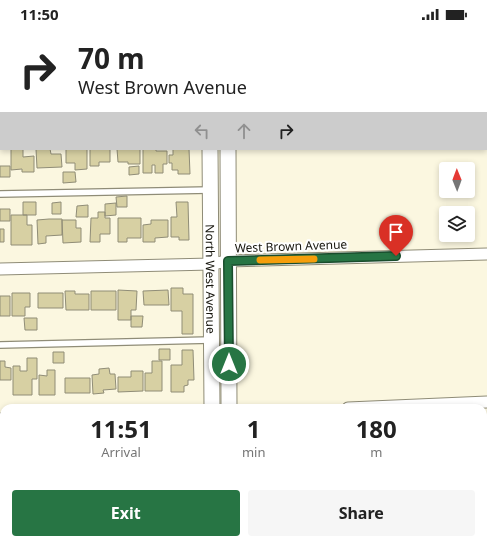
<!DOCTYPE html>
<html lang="en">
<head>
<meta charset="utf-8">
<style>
	body { margin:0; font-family:"Noto Sans",sans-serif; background:#f6f6f6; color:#222; height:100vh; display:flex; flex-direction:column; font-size:15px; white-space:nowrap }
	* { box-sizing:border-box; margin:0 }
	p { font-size:13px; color:#767676 }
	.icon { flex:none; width:22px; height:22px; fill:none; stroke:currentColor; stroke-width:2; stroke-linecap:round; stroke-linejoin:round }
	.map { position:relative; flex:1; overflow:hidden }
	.sheet { position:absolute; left:0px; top:376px; width:487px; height:140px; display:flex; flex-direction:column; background:#fff; border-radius:12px 12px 0 0; box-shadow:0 2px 6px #0003 }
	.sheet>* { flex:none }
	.guide { position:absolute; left:0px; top:0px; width:487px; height:122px; box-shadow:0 2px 6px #0003; background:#fff; color:#222; overflow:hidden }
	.needle { width:26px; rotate:359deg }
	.fabs { position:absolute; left:439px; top:134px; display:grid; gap:8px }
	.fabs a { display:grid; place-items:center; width:36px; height:36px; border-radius:4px; background:#fff; box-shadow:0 2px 6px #0003; font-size:20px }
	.pin { position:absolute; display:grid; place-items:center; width:34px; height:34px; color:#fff; margin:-41px -17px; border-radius:50% 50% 50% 0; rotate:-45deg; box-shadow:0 0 4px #0007 }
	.pin .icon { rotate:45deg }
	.me { position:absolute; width:44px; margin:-22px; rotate:0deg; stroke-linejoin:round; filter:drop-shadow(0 0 3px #0008) }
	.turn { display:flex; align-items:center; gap:14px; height:84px; padding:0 12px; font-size:18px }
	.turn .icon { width:52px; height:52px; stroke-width:2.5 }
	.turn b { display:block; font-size:28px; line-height:34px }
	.lanes { display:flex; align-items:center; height:38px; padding:0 12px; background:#0003; justify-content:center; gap:20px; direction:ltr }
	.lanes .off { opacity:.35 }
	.eta { display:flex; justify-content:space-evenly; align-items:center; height:68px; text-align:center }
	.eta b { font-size:24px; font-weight:700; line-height:28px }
	.action { display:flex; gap:8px; margin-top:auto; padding:8px 12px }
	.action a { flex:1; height:46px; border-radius:4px; background:#277544; color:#fff; font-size:16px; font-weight:700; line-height:46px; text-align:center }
	.action a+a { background:#f6f6f6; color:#222 }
	.status { display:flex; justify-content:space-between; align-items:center; height:28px; padding:0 20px; background:#fff; direction:ltr }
	.status svg { height:11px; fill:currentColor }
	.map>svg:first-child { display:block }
</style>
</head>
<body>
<div class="status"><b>11:50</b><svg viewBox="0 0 49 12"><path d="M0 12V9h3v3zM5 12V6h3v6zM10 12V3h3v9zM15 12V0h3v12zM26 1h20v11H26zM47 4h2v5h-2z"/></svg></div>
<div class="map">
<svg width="487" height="516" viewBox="0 0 487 516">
	<rect width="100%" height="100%" fill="#fbf7e0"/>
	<path fill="#d7d0a3" stroke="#908d77" d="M143,0H189V1H143Z
		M11,121H23V129L34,128V144H22V141L11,142Z
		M36,121H50L51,126H61L62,139L37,140Z
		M66,121H87V141L75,142V135H66Z
		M90,121H110V134H99V138H90Z
		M117,121H140V136H128V134H118Z
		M143,121H156V123H167V136H163V145H155V137H152V145H143Z
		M173,121H189L190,146H178V142H172V135H169V127H173Z
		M0,138H10V149H0Z
		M139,138V146L129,147V139Z
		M63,144H75L76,154L63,155Z
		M127,168V179H117L116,169Z
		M23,174H36V187H23Z
		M61,174V186H52V175Z
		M176,174H188L189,212H179V209H171V189H177Z
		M116,175V187L105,188V176Z
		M88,177V189H76L77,178Z
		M0,181H10V193H0Z
		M98,184H105V190H110V206H100V214H90L91,190H98Z
		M11,187H27V197H32V217H11Z
		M118,190H141V210H127V214H118Z
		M49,191H62V207L46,208V215L38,216L37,192Z
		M62,192H76V200H81V214L63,215Z
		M151,192H168V209L155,210V214H143V197L151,196Z
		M0,201H4V214H0Z
		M171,260H183V266H193V306H182V283H171Z
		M118,262L137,263L136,282H131V292H118Z
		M168,262L169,277H144L143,263Z
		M65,263H75V266H89V282H66Z
		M91,263H116V282H91Z
		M12,265H30V279H25V288H12Z
		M38,265H63V280H38Z
		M0,268H10V288H0Z
		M131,288H143L142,299H131Z
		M24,290H37V302H25Z
		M159,321H170V332H159Z
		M182,322H193L194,352H188V357L184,358V364H171V337H182Z
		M53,324H64V335H53Z
		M27,330H37V351H32V367H13V338H20V343H27Z
		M0,333H5V339L11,340V352H0Z
		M152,333H162V363H145V345H152Z
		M109,340L110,346H115L116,361L103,362L104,365L93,366L92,347L99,346V341Z
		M47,342H55V367H39V347L47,348Z
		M131,343H143V363L118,364V349H131Z
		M65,350H90V365H65Z
		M7,512H28V516H7Z
		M36,512H56V513H44V516H36Z
		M63,512H82V515L63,516Z
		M93,512H114V515H93Z
		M125,512H145V515H125Z
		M180,512H199V514H180Z"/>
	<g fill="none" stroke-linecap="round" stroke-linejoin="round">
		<defs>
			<path id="lane" d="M139,0V1
				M0,16H1
				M0,166L210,162
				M0,317L211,312
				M483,451H487
				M0,468H4"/>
			<path id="street" d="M486,78H487
				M0,90H1
				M0,241L211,236L228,233L487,226
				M348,380L487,374
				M0,391H4"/>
			<g id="secondary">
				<path d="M210,0V1"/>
				<path d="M227,0V1"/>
				<path id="s1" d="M210,121L212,380"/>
				<path d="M228,121L229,380"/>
				<path d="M213,512V516"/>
				<path d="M232,512V516"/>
			</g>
		</defs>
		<use href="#lane" stroke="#8f8c77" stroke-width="8"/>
		<use href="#street" stroke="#8f8c77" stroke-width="13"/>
		<use href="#secondary" stroke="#8f8c77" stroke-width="17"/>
		<use href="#lane" stroke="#fff" stroke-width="5.5"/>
		<use href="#street" stroke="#fff" stroke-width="11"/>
		<use href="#secondary" stroke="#fff" stroke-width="15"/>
	</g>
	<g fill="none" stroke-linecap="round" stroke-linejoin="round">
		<defs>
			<path id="route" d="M229,336L228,233L396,228"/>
		</defs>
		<use href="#route" stroke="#194c2c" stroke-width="10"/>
		<use href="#route" stroke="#277544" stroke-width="7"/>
		<path stroke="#f59e0b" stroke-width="7" d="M260,232L314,231"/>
	</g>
	<g text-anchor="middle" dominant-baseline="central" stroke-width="4" stroke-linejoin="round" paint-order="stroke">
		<g font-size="12" fill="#16150d" stroke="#fff">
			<text transform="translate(291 218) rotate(-2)">West Brown Avenue</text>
			<text stroke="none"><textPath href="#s1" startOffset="130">North West Avenue</textPath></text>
		</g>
	</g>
</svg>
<div class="fabs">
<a><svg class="needle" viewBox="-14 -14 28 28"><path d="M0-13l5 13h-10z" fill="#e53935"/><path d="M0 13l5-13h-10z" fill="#767676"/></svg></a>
<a><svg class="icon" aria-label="layers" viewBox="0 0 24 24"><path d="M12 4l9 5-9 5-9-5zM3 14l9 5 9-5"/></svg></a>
</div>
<div class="pin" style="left:396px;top:228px;background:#d93025"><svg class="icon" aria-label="arrive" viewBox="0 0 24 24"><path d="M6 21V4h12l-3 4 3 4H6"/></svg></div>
<svg class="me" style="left:229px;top:336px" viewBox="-20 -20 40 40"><circle r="17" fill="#277544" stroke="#fff" stroke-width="3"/><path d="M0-11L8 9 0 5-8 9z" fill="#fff"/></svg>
<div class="guide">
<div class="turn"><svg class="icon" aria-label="right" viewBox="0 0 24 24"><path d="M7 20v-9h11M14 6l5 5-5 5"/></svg><div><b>70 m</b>West Brown Avenue</div></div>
<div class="lanes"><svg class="icon off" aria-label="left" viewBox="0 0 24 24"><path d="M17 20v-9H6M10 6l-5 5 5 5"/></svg><svg class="icon off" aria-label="ahead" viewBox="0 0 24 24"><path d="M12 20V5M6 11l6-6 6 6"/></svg><svg class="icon" aria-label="right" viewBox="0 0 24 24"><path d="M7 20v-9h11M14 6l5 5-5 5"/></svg></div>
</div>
<section class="sheet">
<div class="eta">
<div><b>11:51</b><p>Arrival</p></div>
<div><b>1</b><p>min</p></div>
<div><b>180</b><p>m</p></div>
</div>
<div class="action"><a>Exit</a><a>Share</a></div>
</section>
</div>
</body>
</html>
